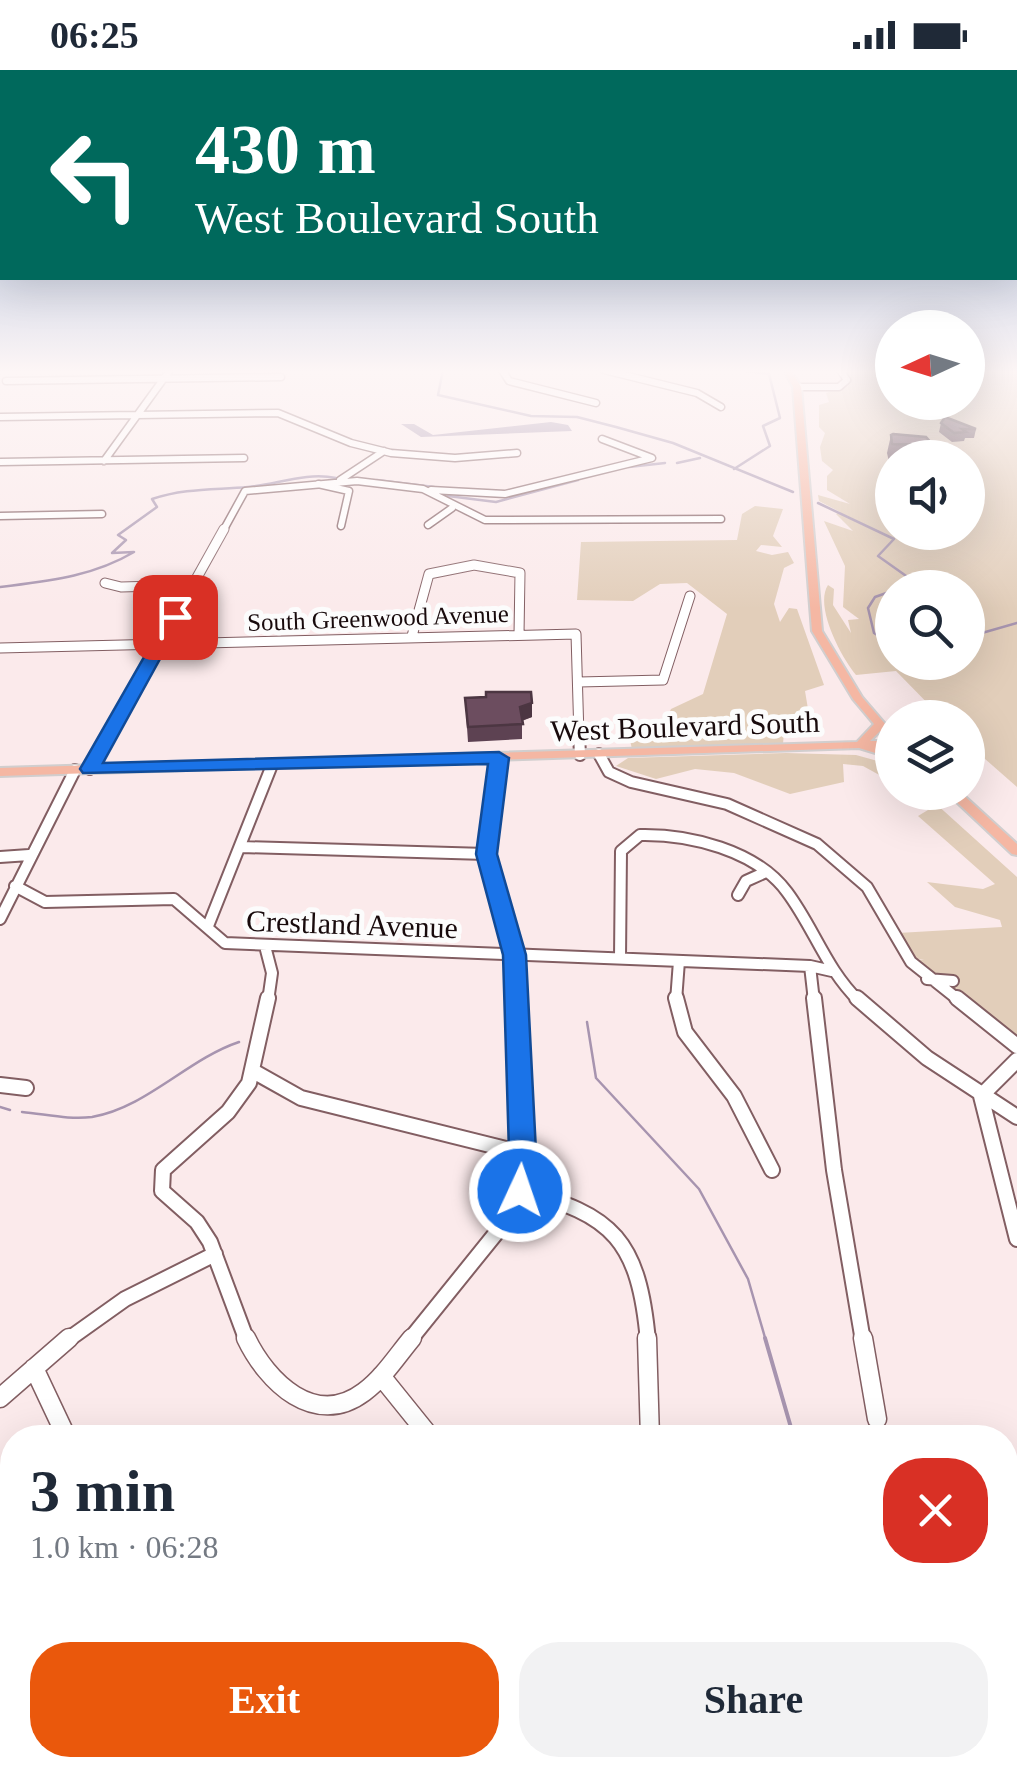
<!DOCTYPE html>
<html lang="en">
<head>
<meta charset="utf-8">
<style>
	body { margin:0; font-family:"Times New Roman",serif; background:#f2f2f3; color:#1f2937; height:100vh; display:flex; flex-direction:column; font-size:38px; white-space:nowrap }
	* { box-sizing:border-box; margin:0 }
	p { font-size:32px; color:#747a83 }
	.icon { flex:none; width:55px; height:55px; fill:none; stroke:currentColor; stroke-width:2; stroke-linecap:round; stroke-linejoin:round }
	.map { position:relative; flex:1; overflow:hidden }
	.details { position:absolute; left:0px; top:1355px; width:1018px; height:352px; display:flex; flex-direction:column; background:#fff; border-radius:40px 40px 0 0; box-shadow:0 10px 40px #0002 }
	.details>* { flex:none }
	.hud { position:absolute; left:0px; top:0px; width:1018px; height:210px; box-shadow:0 10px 40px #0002; background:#00695c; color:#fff; overflow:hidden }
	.needle { width:65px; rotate:266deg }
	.controls { position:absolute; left:875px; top:240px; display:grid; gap:20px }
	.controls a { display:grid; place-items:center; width:110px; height:110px; border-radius:50%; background:#fff; box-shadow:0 10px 40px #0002; font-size:50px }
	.pin { position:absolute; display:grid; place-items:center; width:85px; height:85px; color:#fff; margin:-42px; border-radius:20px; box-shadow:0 5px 15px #0006 }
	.me { position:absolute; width:110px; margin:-55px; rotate:3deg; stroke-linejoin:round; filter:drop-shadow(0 0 8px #0008) }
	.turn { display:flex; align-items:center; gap:35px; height:210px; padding:0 30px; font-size:45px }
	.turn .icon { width:130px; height:130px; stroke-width:2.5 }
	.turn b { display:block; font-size:70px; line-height:85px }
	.round { display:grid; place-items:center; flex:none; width:105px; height:105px; border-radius:40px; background:#f2f2f3 }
	.overview { display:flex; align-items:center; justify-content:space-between; height:170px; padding:0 30px }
	h1 { font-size:60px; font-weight:800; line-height:75px }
	.action { display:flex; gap:20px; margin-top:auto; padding:20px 30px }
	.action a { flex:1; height:115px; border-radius:40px; background:#ea580c; color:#fff; font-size:40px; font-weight:800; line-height:115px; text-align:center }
	.action a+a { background:#f2f2f3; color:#1f2937 }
	.status { display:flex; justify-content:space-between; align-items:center; height:70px; padding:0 50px; background:#fff; direction:ltr }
	.status svg { height:28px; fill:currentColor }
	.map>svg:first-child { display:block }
</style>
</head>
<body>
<div class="status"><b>06:25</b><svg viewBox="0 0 49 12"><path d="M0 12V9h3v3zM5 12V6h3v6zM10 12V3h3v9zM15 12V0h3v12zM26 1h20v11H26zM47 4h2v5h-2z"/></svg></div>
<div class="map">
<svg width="1017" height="1706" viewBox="0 0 1017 1706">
	<rect width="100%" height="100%" fill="#fbeaeb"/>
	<path fill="#e2ceba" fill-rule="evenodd" d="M844,300H892V332H968V300H1017V717L968,674V648L941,647L896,601L856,605C841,587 814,536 828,515L834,519L833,535L851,563L848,550L859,549L843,537L845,496L824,451L853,461L836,444L840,442L819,431L818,425L850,434L827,420V406L833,400L822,391L820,377L825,363L819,357V335L829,332L826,323L846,315ZM892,388H968V462H892ZM892,518H968V592H892Z
		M755,436L783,439L773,466L782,477L761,475L756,481L772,485L788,482L794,493L784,498L774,534L780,552L789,538L797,539L824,615L805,621L808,639L797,657L784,662L783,674L632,679L629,666L661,661L671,639L703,624L727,544L687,513L660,514L633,531L577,530L581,472L737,470L742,444Z
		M786,683L856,685L892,695V712L863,696L843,694L844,712L790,724L734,703L695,699L656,709L616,696L628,688Z
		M908,723H924L1017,807V976L911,892L924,889L914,890L898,863L1002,857L1000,850L955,837L927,812L983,819L995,814L918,746L928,740Z"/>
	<path fill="#a794af" d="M551,352L568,355L572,361L421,367L401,354H414L433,365Z"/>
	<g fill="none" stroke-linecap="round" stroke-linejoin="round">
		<path stroke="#a794af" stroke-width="2.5" d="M443,300L438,325L531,346L577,347L616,357L673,373L793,422
			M677,393L700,388
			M629,397L665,393
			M734,399L770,376L763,356L780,348L769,304L735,300
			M377,410L434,417
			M448,426L496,432L578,410
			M818,433L894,469L878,486L909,508L902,518
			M0,517C47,511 92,507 134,482L112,483L126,470L118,465L157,437L152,429C185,418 213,420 248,417C278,414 306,402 336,408
			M892,521L875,527L868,538L874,563L892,574
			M968,567L1017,553
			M587,952L596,1008L699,1119L748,1209L766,1271
			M0,1037L10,1040
			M22,1042C45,1044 69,1050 92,1047C146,1038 188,989 239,972"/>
		<path stroke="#a794af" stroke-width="4" d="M765,1268L794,1368
			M0,1585L12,1590
			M193,1695L209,1706
			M936,1695L942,1706
			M714,1706L730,1695"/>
		<defs>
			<path id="minor-far4" d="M502,300L509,311L596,333
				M604,300L697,323L721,337
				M6,311L281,307
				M797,317H839L847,310L840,300
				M0,347L278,343L351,373L391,383L455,388L517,383
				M104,391L170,300
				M0,392L244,388
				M340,410L384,381
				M318,414L349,421L341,456
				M431,420L505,424L652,388L602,369
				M0,446L102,444
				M428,455L452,438
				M223,461L245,421L357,411L423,419L485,450L721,449"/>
			<path id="minor-far3" d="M105,513L121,517L193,515
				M412,566L429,504L474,495L520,503L519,564
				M0,578L576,564L579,667
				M579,612L663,610L690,526
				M108,667L224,459"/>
			<path id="minor-far2" d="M579,664L580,685
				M599,684L609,702L631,712L727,734L817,774L867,817L911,892L960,931
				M499,688L486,784L515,885L516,931
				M90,699L109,664
				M242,777L486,784
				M0,787L29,785
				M15,816L45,832L174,829L225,873L810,896L832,901
				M738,825L746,811L766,802
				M0,849L75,700
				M208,856L272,695
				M265,876L272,903L268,931
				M620,888L621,781L640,765C689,764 756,780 787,822C814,858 826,899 859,931
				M810,896L814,931
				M927,909L953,911
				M676,931L679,891"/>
			<path id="minor-far1" d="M676,928L685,962L734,1026L772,1100
				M814,928L834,1100L863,1271
				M857,928L927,988L1017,1047
				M957,928L1017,976
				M1017,990L981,1026L1017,1169
				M253,1001L301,1028L522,1083
				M0,1015L26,1018
				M519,1121C614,1143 639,1172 648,1271
				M66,1271L125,1229L215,1184
				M247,1271L210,1172L197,1152L162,1121L163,1100L228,1042L249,1013L268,928
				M409,1271L501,1157L519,1121L516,928"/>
			<path id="minor" d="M246,1268C267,1312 315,1359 364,1322C383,1308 397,1286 412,1268
				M647,1268L650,1368
				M863,1268L877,1349
				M34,1298L67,1368
				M381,1306L431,1368
				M0,1328L69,1268"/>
			<path id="major" d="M784,300H791L801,317L822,561L862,627L892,662V677L881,678L892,681V688L859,678L0,706V698L857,672L874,654L853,629L812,561L793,317ZM880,661L889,671H870Z
				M946,722H960L1017,774V785L1012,784Z"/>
		</defs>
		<use href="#minor-far4" stroke="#825e62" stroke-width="9"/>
		<use href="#minor-far3" stroke="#825e62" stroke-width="11"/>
		<use href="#minor-far2" stroke="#825e62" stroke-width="14"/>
		<use href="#minor-far1" stroke="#825e62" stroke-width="18"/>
		<use href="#minor" stroke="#825e62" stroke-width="21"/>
		<use href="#major" stroke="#d1cece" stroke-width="4"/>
		<use href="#minor-far4" stroke="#fff" stroke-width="6"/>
		<use href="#minor-far3" stroke="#fff" stroke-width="9"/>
		<use href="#minor-far2" stroke="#fff" stroke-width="10"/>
		<use href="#minor-far1" stroke="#fff" stroke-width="14"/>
		<use href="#minor" stroke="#fff" stroke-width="18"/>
		<use href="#major" fill="#f5b7a3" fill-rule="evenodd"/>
	</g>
	<path fill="#5d4252" d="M941,353L976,359L974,368H965L964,371L952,372L939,362Z
		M891,365L933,375L930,388H892V392H889L887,383Z
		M486,627L532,633V647L522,651V669L468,672L465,628Z"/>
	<path fill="#4c3642" d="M532,633V647L520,651V637Z"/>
	<path fill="#6c4d5f" stroke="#4c3642" stroke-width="2.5" d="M945,347L976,359H962L966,362L954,363L941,353Z
		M893,364L926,367L933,375L892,374L891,365Z
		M486,622H531L532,633L520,637L523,654L468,657L465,628L486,627Z"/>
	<linearGradient id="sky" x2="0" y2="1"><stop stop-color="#8ea7d1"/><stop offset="0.56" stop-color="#fdf6f6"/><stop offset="1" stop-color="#fdf6f6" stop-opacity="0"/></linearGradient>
	<rect width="1017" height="539" fill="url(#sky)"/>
	<path fill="#1a73e8" stroke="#114b97" stroke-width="2.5" d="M175,542L183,547L103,693L499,682L509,688L497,784L526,885L536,1082L529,1129H510L505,1121L509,1082L503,885L476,784L488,694L83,703L80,699L167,547Z"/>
	<g text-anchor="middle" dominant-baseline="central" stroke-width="10" stroke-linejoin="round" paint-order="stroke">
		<g font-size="25" fill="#180a0c" stroke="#fcfcfc">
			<text transform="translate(378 548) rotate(-2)">South Greenwood Avenue</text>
		</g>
		<g font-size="30" fill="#180a0c" stroke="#fcfcfc">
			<text transform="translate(685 656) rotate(-2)">West Boulevard South</text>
			<text transform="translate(352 854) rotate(2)">Crestland Avenue</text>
		</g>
	</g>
</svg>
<div class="controls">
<a><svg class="needle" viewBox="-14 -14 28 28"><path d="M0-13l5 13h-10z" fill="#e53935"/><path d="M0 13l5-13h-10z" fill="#747a83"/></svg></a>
<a><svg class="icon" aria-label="sound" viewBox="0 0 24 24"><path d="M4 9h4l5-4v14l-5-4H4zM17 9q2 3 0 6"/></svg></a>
<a><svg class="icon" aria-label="search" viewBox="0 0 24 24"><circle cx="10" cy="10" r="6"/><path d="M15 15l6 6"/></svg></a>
<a><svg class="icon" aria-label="layers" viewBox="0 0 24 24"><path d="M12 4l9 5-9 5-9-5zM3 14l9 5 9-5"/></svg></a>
</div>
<div class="pin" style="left:175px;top:547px;background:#d93025"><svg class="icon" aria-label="arrive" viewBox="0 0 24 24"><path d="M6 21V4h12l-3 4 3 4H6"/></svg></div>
<svg class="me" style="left:520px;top:1121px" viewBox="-20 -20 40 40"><circle r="17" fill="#1a73e8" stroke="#fff" stroke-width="3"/><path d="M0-11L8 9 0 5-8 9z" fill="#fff"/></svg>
<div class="hud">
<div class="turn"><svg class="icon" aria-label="left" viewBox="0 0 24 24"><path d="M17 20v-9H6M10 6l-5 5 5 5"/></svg><div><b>430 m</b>West Boulevard South</div></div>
</div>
<section class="details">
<div class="overview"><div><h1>3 min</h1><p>1.0 km · 06:28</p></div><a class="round" style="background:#d93025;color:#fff"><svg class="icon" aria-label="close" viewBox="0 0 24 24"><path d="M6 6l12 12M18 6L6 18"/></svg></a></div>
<div class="action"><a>Exit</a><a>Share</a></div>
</section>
</div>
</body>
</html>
